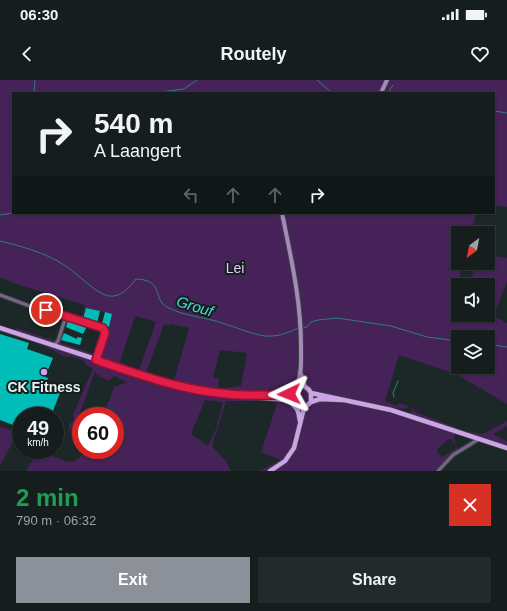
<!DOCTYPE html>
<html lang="en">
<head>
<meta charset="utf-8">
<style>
	body { margin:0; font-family:Arial,sans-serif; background:#222b2a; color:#f1f3f6; height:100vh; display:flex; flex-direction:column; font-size:15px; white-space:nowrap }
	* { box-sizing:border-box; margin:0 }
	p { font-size:13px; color:#9da2a4 }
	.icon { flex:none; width:22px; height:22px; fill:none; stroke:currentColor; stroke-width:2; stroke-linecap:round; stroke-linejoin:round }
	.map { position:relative; height:391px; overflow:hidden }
	.panel { display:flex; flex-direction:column; background:#151e1d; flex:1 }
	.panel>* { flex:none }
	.banner { position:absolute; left:12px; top:12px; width:483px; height:122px; border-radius:0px; box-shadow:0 1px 3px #0004,0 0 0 1px #343c3b; background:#151e1d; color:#f1f3f6; overflow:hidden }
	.needle { width:26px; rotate:212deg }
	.buttons { position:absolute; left:451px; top:146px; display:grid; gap:8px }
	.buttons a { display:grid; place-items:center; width:44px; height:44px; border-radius:0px; background:#151e1d; box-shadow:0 1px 3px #0004,0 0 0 1px #343c3b; font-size:20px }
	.speed { position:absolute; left:12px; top:327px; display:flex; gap:8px; font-size:20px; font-weight:700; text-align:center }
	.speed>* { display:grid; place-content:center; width:52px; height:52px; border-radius:50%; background:#151e1d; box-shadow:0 1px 3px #0004,0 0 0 1px #343c3b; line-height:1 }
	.speed small { font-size:10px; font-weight:400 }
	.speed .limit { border:6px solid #d22; background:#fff; color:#111 }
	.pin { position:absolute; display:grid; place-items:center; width:34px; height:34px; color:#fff; margin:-17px; border:2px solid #fff; border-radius:50%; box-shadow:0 1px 4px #0007 }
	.me { position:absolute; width:44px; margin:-22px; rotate:268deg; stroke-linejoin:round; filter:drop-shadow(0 0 3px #0008) }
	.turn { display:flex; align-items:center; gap:14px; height:84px; padding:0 16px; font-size:18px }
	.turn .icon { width:52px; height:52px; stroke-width:2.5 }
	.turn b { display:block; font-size:28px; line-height:34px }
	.lanes { display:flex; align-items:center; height:38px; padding:0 16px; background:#0003; justify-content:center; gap:20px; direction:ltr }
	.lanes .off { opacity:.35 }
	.round { display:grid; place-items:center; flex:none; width:42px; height:42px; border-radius:0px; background:#222b2a }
	.summary { display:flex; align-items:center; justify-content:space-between; height:68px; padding:0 16px }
	h1 { font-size:24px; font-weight:700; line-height:30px; color:#1e9e55 }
	.button { display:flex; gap:8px; margin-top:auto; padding:8px 16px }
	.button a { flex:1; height:46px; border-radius:0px; background:#8c9099; color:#fff; font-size:16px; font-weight:700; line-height:46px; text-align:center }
	.button a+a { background:#222b2a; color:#f1f3f6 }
	.status { display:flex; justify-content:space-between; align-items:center; height:28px; padding:0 20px; background:#151e1d; direction:ltr }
	.status svg { height:11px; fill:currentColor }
	header { display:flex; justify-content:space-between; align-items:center; height:52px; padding:0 16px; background:#151e1d; font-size:18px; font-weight:700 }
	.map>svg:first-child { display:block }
</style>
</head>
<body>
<div class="status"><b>06:30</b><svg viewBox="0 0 49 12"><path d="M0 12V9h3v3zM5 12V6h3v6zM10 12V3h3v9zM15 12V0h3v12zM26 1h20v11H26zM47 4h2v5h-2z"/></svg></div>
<header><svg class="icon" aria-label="back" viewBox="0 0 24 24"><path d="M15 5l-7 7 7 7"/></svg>Routely<svg class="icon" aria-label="heart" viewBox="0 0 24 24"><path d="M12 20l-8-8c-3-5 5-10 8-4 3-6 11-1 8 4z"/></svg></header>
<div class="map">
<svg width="507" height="391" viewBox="0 0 507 391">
	<rect width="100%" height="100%" fill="#1c2827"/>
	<path fill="#452257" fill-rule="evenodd" d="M0,0H507V127L494,125V13H13V133H476L471,153H458V183H463L451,231L458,235H488V205H469L476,183H488V175L507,178V202L493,236L507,243V324L456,294L399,275L385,321L397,326L398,323L409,326L405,329C395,329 385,325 374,325L410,335L413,326V331L454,347L455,366L452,359H449L437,369L439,370L437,371L442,377L456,369L455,367L459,369L443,382L436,391H260L281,380L261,372L278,321H226L212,366L226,381L231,391H26L35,377L27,370H49L51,371L50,374C64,382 76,388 84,370H115V336H103L114,307L127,302L114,296L109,301L96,294L95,291L81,330L69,352V345L74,339L73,335L93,288L85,285V281L71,276L66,277L44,266L45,263L15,253L16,248L100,276L102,268L105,269V267L103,266L107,254L102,246L109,247L112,234L86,228L81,240L85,225L13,203L0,197ZM135,236L156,242L139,290L120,282ZM164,244L170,246L171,244L189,248L174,300L146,293ZM458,257H488V287H458ZM220,270L247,273L241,306L225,308L218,307L219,299L213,298ZM205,320L223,322L216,349L208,366L191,354Z
		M507,341V346L493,354L507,361V366L467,351L483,354Z
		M0,346L21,355V366L13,362L0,385Z"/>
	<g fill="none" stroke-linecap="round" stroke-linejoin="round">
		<path stroke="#327e7a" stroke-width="1" d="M317,0L332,13
			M34,13L35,0
			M152,13L184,9L197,0
			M388,13L393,5
			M494,31L507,33
			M0,135L13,133
			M0,161C21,166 46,173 64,185C76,192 96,214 109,216C120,218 130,207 136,199C165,200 152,219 167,227C183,236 205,237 222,243C232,246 257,256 266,256C277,257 288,253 298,248
			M303,248L307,247L311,242L318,240L337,238L391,246L427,257L458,261
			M488,264L507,267
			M394,317L393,313L398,301"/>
	</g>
	<path fill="#00bdb7" d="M86,228L100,231L97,243L88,238V240L83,239Z
		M105,232L112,234L109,247L102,244Z
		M68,241L86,248L83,254L66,247Z
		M64,253L77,259V257L82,258L80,265L61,260Z
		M0,254L29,263L27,269L53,278L45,297L48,298L45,307L60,313L51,336H21V348L0,340Z"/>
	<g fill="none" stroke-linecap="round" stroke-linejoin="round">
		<defs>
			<path id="street" d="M0,215L35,228L63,234L83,243L103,248L105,253L96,280
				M54,265L58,261L66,236
				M438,391L453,375L479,359"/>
			<path id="secondary" d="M381,13L387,0
				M282,133C291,178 301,220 301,266C301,280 302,293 297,306
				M301,294L305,306"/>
			<path id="primary" d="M0,248L178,306L226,315L289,320
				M311,313L391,330L507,368
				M254,315H281L290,312
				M311,322L320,319L342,320
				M296,327L304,328L311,322V313C306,302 288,303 289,318C289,323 293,324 296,328C299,331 299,337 300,341
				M270,391L285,381L294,368L304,328"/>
		</defs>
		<use href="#street" stroke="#394443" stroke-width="5"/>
		<use href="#secondary" stroke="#394443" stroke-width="6"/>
		<use href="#primary" stroke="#394443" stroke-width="6"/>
		<use href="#street" stroke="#796485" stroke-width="3"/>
		<use href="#secondary" stroke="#a887bc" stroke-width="4"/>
		<use href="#primary" stroke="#cda2e6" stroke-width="4.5"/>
	</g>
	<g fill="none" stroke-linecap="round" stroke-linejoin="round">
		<defs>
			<path id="route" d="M46,230L103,248L105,253L96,280C151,299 201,317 260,315C270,315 281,317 290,312L289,314"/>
		</defs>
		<use href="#route" stroke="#92132f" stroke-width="10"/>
		<use href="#route" stroke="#e11d48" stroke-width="7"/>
	</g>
	<circle fill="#d79bf9" stroke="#131f1e" stroke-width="1.5" cx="44" cy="292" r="4"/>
	<g text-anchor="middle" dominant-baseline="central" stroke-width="4" stroke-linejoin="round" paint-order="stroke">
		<g font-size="14" fill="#e3caf2" stroke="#131f1e">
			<text x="235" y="188">Lei</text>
		</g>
		<g font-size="14" font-weight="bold" fill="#eaf1f1" stroke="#131f1e">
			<text x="44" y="307">CK Fitness</text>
		</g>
		<g font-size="15" font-style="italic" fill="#4bdfd9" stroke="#131f1e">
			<text transform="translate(195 226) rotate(17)">Grouf</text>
		</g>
	</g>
</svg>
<div class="buttons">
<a><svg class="needle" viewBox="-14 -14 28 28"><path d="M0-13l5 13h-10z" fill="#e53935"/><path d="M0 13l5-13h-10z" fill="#9da2a4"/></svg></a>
<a><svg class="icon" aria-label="sound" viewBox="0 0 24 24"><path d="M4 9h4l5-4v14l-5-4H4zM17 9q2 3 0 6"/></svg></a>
<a><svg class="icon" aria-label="layers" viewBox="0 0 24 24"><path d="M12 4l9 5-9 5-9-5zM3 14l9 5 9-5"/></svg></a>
</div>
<div class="speed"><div>49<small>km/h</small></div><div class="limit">60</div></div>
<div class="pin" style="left:46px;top:230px;background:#d93025"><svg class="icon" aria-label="arrive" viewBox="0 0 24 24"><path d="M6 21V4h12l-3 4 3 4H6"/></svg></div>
<svg class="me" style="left:289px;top:314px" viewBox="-20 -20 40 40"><path d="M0-17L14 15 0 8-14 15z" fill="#e11d48" stroke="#fff" stroke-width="4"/></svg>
<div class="banner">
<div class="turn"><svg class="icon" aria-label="right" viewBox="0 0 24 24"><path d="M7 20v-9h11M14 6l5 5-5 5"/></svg><div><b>540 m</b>A Laangert</div></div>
<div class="lanes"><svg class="icon off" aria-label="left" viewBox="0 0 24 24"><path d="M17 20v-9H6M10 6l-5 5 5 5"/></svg><svg class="icon off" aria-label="ahead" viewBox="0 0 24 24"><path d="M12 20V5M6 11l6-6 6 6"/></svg><svg class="icon off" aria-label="ahead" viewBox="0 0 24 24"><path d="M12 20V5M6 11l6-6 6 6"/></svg><svg class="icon" aria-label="right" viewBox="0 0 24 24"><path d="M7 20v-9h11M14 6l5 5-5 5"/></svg></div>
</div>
</div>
<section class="panel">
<div class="summary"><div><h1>2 min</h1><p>790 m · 06:32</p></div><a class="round" style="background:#d93025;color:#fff"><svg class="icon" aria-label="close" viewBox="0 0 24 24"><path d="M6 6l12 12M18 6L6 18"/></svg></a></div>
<div class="button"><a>Exit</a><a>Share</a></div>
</section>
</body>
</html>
